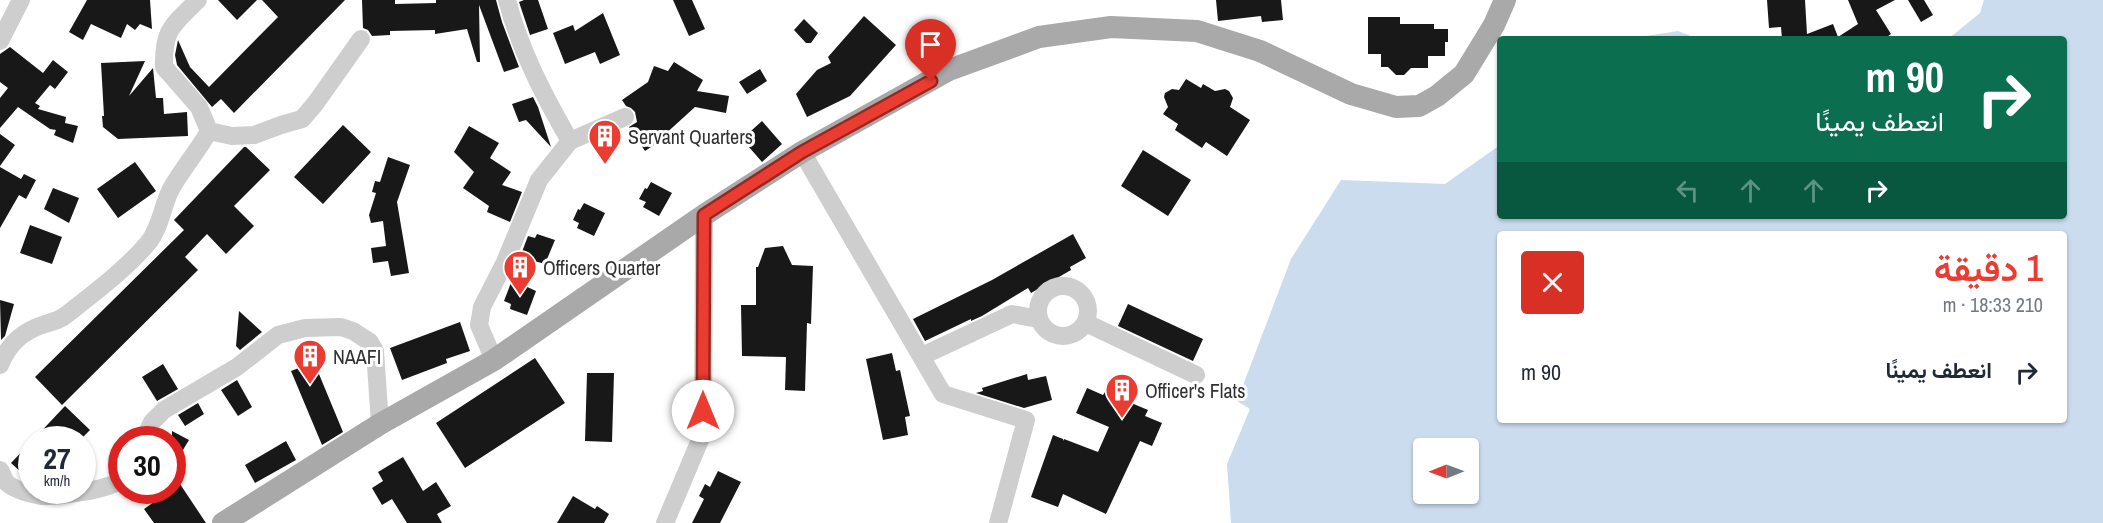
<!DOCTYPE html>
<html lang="ar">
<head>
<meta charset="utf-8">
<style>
	body { margin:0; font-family:"Archivo Narrow",Vazirmatn,sans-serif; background:#f2f2f3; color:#1f2937; direction:rtl; height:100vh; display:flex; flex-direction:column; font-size:22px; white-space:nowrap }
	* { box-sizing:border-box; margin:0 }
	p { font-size:20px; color:#747a83 }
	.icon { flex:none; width:33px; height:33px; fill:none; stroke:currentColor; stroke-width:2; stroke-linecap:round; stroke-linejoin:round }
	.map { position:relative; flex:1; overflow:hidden; direction:ltr }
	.drawer { position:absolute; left:1497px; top:231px; width:570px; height:192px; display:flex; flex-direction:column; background:#fff; border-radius:6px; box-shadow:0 2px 4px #0004; direction:rtl }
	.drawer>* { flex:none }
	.guide { position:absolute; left:1497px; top:36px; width:570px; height:183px; border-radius:6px; box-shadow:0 2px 4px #0004; direction:rtl; background:#0b6e4f; color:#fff; overflow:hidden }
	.needle { width:39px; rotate:269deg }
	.tools { position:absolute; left:1413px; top:438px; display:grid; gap:12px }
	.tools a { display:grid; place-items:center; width:66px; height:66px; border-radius:6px; background:#fff; box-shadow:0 2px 4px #0004; font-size:30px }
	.speed { position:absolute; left:18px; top:426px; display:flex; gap:12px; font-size:30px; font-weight:700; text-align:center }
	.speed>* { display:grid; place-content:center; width:78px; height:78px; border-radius:50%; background:#fff; box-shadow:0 2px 4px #0004; line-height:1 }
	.speed small { font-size:15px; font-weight:400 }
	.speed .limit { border:9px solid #d22; background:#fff; color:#111 }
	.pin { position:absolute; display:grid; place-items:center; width:51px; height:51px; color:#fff; margin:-62px -26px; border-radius:50% 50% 50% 0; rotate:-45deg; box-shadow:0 0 6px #0007 }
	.pin .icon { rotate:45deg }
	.me { position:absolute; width:66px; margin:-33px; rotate:0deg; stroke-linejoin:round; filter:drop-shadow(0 0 4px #0008) }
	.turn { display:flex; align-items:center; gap:21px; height:126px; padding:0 24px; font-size:27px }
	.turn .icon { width:78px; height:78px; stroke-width:2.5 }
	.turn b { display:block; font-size:42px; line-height:51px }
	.lanes { display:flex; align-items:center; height:57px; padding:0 24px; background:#0003; justify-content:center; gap:30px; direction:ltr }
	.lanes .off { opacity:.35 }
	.round { display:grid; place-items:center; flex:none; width:63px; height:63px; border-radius:6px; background:#f2f2f3 }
	.overview { display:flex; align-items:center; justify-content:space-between; height:102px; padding:0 24px }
	h1 { font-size:36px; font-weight:600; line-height:45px; color:#eb3c31 }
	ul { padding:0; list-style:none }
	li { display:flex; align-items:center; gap:18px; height:78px; padding:0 24px }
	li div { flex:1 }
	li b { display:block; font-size:22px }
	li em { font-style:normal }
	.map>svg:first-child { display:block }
</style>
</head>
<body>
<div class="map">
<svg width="2103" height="523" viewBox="0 0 2103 523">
	<rect width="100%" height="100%" fill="#fff"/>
	<path fill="#cbdcee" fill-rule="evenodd" d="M1984,0H2103V523H1231L1227,464L1250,409L1237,401L1291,259L1341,180L1445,184L1500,145V216H2064V39H1948L1980,13ZM1500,234H2064V420H1500ZM1424,448H1468V494H1424Z
		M1678,31L1698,39H1627Z"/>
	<path fill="#181818" d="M87,0H150L152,29L140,24L135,30L127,24L121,38L91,24L83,40L69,32Z
		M218,0H257L237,20Z
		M262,0H345L234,113L221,99L212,107L177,65L175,55L178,40L190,67L209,87L278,17Z
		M362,0H395V4L436,3V0H496L502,22L519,67L504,72L479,5L480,62H477L467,29L435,34V30L390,31V35L372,36L368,30L363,28Z
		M524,0H538L548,29L530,35L519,2Z
		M673,0H692L705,29L689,36Z
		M1216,0H1281L1283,20L1262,22L1261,16L1218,21Z
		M1767,0H1805L1807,34L1833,24L1838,37L1858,24L1848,0H1895L1876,10L1891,34L1884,39H1782L1781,27L1769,28Z
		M1908,0H1924L1933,15L1921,22Z
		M603,13L620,55L600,64L595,52L565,64L553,33L573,25L575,31Z
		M864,16L896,45L850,96L807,117L796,94L817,70L831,63L828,57Z
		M1368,17H1400V24H1434V29H1448V42H1445V56H1428V68H1411L1404,75H1396L1388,67H1381V54H1368Z
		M804,19L818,33L811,43H806L794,30Z
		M10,47L43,73L53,60L68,72L55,89L50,85L35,103L40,106L38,109L66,117L65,123L78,126L73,143L54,135L56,130L50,129L18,107L0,128V98L8,88L0,82V54Z
		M145,61L129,96L153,68L156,98H163L164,114L187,112L188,136L118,139L103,127L102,116H104L101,63Z
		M674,62L703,80L697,91L729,96L726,113L695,107L662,137L663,139L645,151L629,127L637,122L635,112L631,108L626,106L622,100L648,82L654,66L668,71Z
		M760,69L767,81L747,94L739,82Z
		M1186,79L1201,88L1203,84L1215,91L1225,89L1229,91L1233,98L1230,107L1250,120L1227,156L1206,142L1202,148L1175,130L1178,124L1163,114L1168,107L1164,97L1165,93L1172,89L1179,90Z
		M533,97L538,107L551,147L526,120L519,122L512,104Z
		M762,121L782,144L762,162L742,139Z
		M343,125L371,152L323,204L294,177Z
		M469,126L499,143L490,158L511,172L502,185L522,192L510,222L487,212L489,206L463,188L474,172L454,152Z
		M0,134L15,145L0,166Z
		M244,147H246L270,170L234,206L254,226L226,254L207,234L185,257L198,270L62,405L35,377L184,230L174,220Z
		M1143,150L1191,180L1168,216L1121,186Z
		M388,157L410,165L397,202L409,273L391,276L388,261L373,263L371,248L386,246L383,221L371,223L369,215L376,193L372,192L375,181L380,182Z
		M135,162L156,191L118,218L97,189Z
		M0,167L21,179L24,174L36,180L26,199L19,195L0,228Z
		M651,182L672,193L659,216L643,207L646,202L639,199L645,188L647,189Z
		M53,188L79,198L69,223L44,209Z
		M584,203L605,213L594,236L577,228L579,223L573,220L578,209L580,210Z
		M30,225L62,237L52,264L20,253Z
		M537,234L555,240L545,264L520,257L528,236L535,238Z
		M1073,234L1086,258L1070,267L1071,270L1031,293L1028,288L982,316L971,321V319L925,341L913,319L992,280Z
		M783,246L792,265L813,266L811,324L807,323L805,391L785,390L786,357L742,356L741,305H756V267H758L765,248Z
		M512,280L536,291L527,315L510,309L511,304L504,301Z
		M0,300L14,304L5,336L1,340Z
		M1128,304L1203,339L1193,361L1118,326Z
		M239,311L262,332L240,350L236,346Z
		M460,322L470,351L446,359L447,363L402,380L390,348Z
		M892,353L896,371L900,370L910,416L905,417L908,435L883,440L866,359Z
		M535,358L565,403L465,468L436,423Z
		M314,362L343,432L322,445L291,371Z
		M163,364L178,389L157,401L142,377Z
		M587,373H614L612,442L585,441Z
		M1027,374L1028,380L1046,376L1052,400L1024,408L976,393L983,391L982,388Z
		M237,380L252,407L238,416L221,390Z
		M1087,388L1103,395L1105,392L1148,410L1145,416L1162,423L1152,446L1140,441L1106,514L1063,494L1058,507L1031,497L1053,435L1063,439V441L1064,439L1098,452L1109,427L1076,413Z
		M198,403L204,414L185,426L178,415Z
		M65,406L90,430L80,440H33Z
		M172,431L189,440L172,468Z
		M32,441V482L11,463Z
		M286,441L296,460L255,483L245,465Z
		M403,457L423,491L436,482L451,506L437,514L442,523H407L392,499L382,505L372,488L383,481L378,472Z
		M718,471L741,482L720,523H692L704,499L699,496L705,484L710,487Z
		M180,484L206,523H154L144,509Z
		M573,496L595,509L597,506L609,514L604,523H557Z"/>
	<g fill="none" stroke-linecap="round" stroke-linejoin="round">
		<path stroke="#cecece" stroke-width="18" d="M507,0C520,50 544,96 570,141
			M0,41L21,0
			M209,131L232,136L254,135L281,125L302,119L315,104L361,39
			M802,152L943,394L1026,420L998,523
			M1038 311a25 25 0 1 1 50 0a25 25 0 1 1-50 0Z
			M1086,323L1196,375
			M922,356L1012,314L1038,319
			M494,360L479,325L482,307L505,262L539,180L570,141L625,117
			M0,365C9,343 23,331 45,324C52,322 60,320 66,315C94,293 125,270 148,243C161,227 162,206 171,189C182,169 198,151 209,131L199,107L164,67C163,29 173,25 198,0
			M144,440L152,422L164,410L237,367L278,335L305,328L341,327L353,331L370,342L375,351L380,424
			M0,470C2,473 4,480 6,482C14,490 31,494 41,496C57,497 110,490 122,479
			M665,523L703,433L704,215"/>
		<path stroke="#a9a9a9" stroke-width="22" d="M223,523L380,424L494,360L704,215L802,152L949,70L1039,37L1111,27L1197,31L1260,51L1351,94L1396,107L1419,106L1437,96L1464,74L1494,25L1505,0"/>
	</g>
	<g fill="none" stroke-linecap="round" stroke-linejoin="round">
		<defs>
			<path id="route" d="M703,411L704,215L802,152L931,81"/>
		</defs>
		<use href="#route" stroke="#992720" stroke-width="15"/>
		<use href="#route" stroke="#eb3c31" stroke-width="10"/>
	</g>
	<defs>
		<symbol id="building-pin" viewBox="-11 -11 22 30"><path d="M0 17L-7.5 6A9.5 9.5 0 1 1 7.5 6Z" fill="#eb3c31" stroke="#fff"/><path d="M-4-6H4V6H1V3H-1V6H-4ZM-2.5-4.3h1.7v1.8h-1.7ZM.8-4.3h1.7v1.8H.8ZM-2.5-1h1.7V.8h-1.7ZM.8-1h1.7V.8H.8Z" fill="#fff"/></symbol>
	</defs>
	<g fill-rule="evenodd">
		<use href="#building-pin" x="586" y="117" width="38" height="52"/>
		<use href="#building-pin" x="501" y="248" width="38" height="52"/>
		<use href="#building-pin" x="291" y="337" width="38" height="52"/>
		<use href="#building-pin" x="1103" y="371" width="38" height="52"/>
	</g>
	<g text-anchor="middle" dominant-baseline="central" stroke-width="6" stroke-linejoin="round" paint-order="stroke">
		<g font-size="20" fill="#313131" stroke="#fff" text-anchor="start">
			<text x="628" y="136">Servant Quarters</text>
			<text x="543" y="267">Officers Quarter</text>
			<text x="333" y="356">NAAFI</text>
			<text x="1145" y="390">Officer's Flats</text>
		</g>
	</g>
</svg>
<div class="tools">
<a><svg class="needle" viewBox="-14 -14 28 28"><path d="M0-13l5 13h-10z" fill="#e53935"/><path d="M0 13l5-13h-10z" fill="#747a83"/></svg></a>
</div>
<div class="speed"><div>27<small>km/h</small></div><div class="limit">30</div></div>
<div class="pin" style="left:931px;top:81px;background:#d93025"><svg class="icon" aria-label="arrive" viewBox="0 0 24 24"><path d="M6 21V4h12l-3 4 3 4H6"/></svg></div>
<svg class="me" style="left:703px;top:411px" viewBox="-20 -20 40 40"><circle r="19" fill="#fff"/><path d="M0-13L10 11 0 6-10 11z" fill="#eb3c31"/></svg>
<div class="guide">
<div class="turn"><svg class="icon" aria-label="right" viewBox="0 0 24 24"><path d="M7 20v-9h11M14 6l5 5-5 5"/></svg><div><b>90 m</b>انعطف يمينًا</div></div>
<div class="lanes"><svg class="icon off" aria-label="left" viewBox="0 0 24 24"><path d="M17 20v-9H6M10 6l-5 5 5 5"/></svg><svg class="icon off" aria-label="ahead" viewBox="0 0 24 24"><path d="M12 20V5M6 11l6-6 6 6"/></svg><svg class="icon off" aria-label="ahead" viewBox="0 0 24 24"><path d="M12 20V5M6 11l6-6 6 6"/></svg><svg class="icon" aria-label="right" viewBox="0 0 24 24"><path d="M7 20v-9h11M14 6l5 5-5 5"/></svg></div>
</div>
<section class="drawer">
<div class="overview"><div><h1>1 دقيقة</h1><p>210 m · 18:33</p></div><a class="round" style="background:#d93025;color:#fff"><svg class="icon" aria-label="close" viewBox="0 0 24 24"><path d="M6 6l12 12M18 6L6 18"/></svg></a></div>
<ul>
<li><svg class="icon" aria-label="right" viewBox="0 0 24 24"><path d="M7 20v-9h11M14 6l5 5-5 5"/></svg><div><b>انعطف يمينًا</b></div><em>90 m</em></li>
</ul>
</section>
</div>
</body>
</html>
